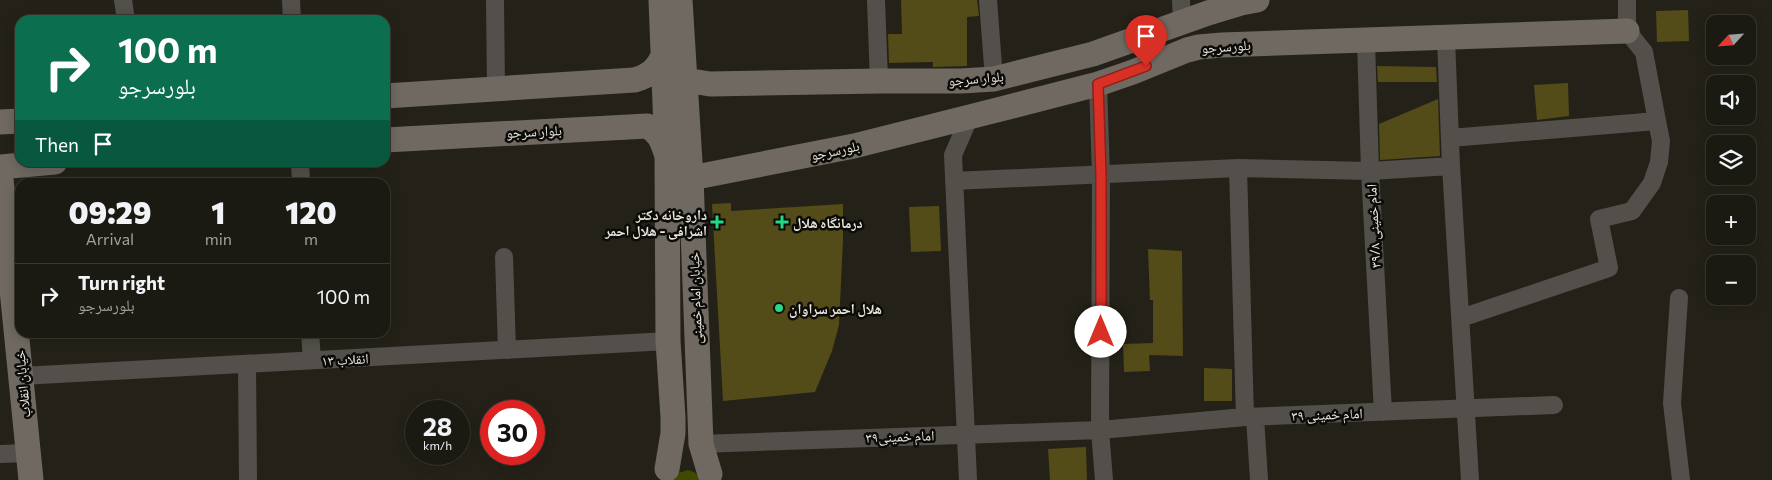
<!DOCTYPE html>
<html lang="en">
<head>
<meta charset="utf-8">
<style>
	body { margin:0; font-family:Commissioner,"Noto Naskh Arabic",sans-serif; background:#282720; color:#f1f3f6; height:100vh; display:flex; flex-direction:column; font-size:19px; white-space:nowrap }
	* { box-sizing:border-box; margin:0 }
	p { font-size:16px; color:#a0a19f }
	.icon { flex:none; width:28px; height:28px; fill:none; stroke:currentColor; stroke-width:2; stroke-linecap:round; stroke-linejoin:round }
	.map { position:relative; flex:1; overflow:hidden }
	.details { position:absolute; left:15px; top:178px; width:375px; height:160px; display:flex; flex-direction:column; background:#1b1a12; border-radius:15px; box-shadow:0 2px 12px #0003,0 0 0 1px #393832 }
	.details>* { flex:none }
	.banner { position:absolute; left:15px; top:15px; width:375px; height:152px; border-radius:15px; box-shadow:0 2px 12px #0003,0 0 0 1px #393832; background:#0b6e4f; color:#fff; overflow:hidden }
	.needle { width:32px; rotate:244deg }
	.controls { position:absolute; left:1706px; top:15px; display:grid; gap:10px }
	.controls a { display:grid; place-items:center; width:50px; height:50px; border-radius:10px; background:#1b1a12; box-shadow:0 2px 12px #0003,0 0 0 1px #393832; font-size:25px }
	.speed { position:absolute; left:405px; top:400px; display:flex; gap:10px; font-size:25px; font-weight:700; text-align:center }
	.speed>* { display:grid; place-content:center; width:65px; height:65px; border-radius:50%; background:#1b1a12; box-shadow:0 2px 12px #0003,0 0 0 1px #393832; line-height:1 }
	.speed small { font-size:12px; font-weight:400 }
	.speed .limit { border:8px solid #d22; background:#fff; color:#111 }
	.pin { position:absolute; display:grid; place-items:center; width:42px; height:42px; color:#fff; margin:-51px -21px; border-radius:50% 50% 50% 0; rotate:-45deg; box-shadow:0 0 5px #0007 }
	.pin .icon { rotate:45deg }
	.me { position:absolute; width:55px; margin:-28px; rotate:0deg; stroke-linejoin:round; filter:drop-shadow(0 0 4px #0008) }
	.turn { display:flex; align-items:center; gap:18px; height:105px; padding:0 20px; font-size:22px }
	.turn .icon { width:65px; height:65px; stroke-width:2.5 }
	.turn b { display:block; font-size:35px; line-height:42px }
	.then { display:flex; align-items:center; height:48px; padding:0 20px; background:#0003; gap:10px; font-size:19px }
	.eta { display:flex; justify-content:space-evenly; align-items:center; height:85px; text-align:center }
	.eta b { font-size:30px; font-weight:800; line-height:35px }
	ul { padding:0; list-style:none }
	li { display:flex; align-items:center; gap:15px; height:65px; padding:0 20px; border-top:1px solid #393832 }
	li div { flex:1 }
	li b { display:block; font-size:19px }
	li em { font-style:normal }
	.map>svg:first-child { display:block }
</style>
</head>
<body>
<div class="map">
<svg width="1772" height="480" viewBox="0 0 1772 480">
	<rect width="100%" height="100%" fill="#242218"/>
	<path fill="#414800" d="M688,470L694,472L703,480H670L675,474Z"/>
	<path fill="#534b18" d="M901,0H977L979,16L967,17V66L933,67V62L889,63L888,34H902Z
		M1688,10L1689,41L1657,42L1656,11Z
		M1377,66L1436,67L1437,82H1378Z
		M1568,83L1569,116L1537,120L1534,85Z
		M1438,99L1440,156L1380,160L1379,124Z
		M731,203V211L843,204V240L839,325L832,351L815,392L723,401L712,204Z
		M939,206L941,251L911,252L909,207Z
		M1148,249L1182,251L1183,356L1149,355L1150,371L1124,372L1123,344L1153,343V300H1150Z
		M1204,368L1232,369V401H1204Z
		M1086,447L1087,480H1050L1048,449Z"/>
	<g fill="none" stroke-linecap="round" stroke-linejoin="round">
		<path stroke="#53504b" stroke-width="18" d="M123,0L126,20
			M291,0L292,20
			M495,0L496,88
			M876,0L879,81
			M988,0L994,79
			M1181,0L1182,22
			M1446,38L1451,166L1470,480
			M1366,41L1370,171L1383,412
			M1098,84L1101,175L1100,430L1104,480
			M1450,138L1657,121
			M300,162L301,182
			M1238,168L1245,417
			M954,181L1238,168L1370,171L1451,166
			M504,257L507,350
			M1679,298L1672,403L1681,480
			M1461,318L1609,268L1599,219L1632,211L1652,183L1659,162L1661,141L1657,121L1644,52L1627,31V0
			M310,332L312,360
			M247,364L248,480
			M21,376L668,341
			M1255,417L1259,480
			M701,444L1100,430L1245,417L1554,405
			M0,454L28,453
			M968,480L953,155L970,116"/>
		<path stroke="#6f6962" stroke-width="25" d="M661,0L667,155L668,341L673,417V433L667,469
			M680,0L691,178L701,444L710,474
			M685,80L710,84L879,81H961L994,79L1093,54L1208,13L1241,3L1257,0
			M385,96L634,80C650,76 657,69 664,54
			M0,122L20,121
			M385,140L647,126C659,132 662,141 666,153
			M0,167L55,162
			M0,169L31,480
			M691,178L854,146L993,111L1098,84L1133,72L1187,50L1199,47L1222,45L1627,31"/>
	</g>
	<g fill="none" stroke-linecap="round" stroke-linejoin="round">
		<defs>
			<path id="route" d="M1101,332V175L1098,84L1146,66"/>
		</defs>
		<use href="#route" stroke="#8d1f18" stroke-width="12"/>
		<use href="#route" stroke="#d93025" stroke-width="9"/>
	</g>
	<g fill="#24d886" stroke="#0c0b07" stroke-width="2">
		<path d="M714.5 214.5h5v5h5v5h-5v5h-5v-5h-5v-5h5z"/>
		<path d="M779.5 214.5h5v5h5v5h-5v5h-5v-5h-5v-5h5z"/>
		<circle cx="779" cy="308" r="5"/>
	</g>
	<g text-anchor="middle" dominant-baseline="central" stroke-width="5" stroke-linejoin="round" paint-order="stroke">
		<g font-size="14" fill="#e9e8e1" stroke="#0c0b07">
			<text transform="translate(1226 46) rotate(-4)">بلورسرجو</text>
			<text transform="translate(976 78) rotate(-5)">بلوار سرجو</text>
			<text transform="translate(534 131) rotate(-3)">بلوار سرجو</text>
			<text transform="translate(835 150) rotate(-12)">بلورسرجو</text>
			<text transform="translate(1373 226) rotate(-93)">امام خمینی ۳۹/۸</text>
			<text transform="translate(695 298) rotate(-92)">خیابان امام خمینی</text>
			<text transform="translate(345 359) rotate(-3)">انقلاب ۱۳</text>
			<text transform="translate(22 384) rotate(-95)">خیابان انقلاب</text>
			<text transform="translate(1327 414) rotate(-2)">امام خمینی ۳۹</text>
			<text transform="translate(900 436) rotate(-2)">امام خمینی۳۹</text>
		</g>
		<g font-size="14" font-weight="bold" fill="#e9e8e1" stroke="#0c0b07" text-anchor="start">
			<text x="707" y="214" text-anchor="end">داروخانه دکتر<tspan x="707" dy="16">اشرافی - هلال احمر</tspan></text>
			<text x="793" y="222">درمانگاه هلال</text>
			<text x="789" y="308">هلال احمر سراوان</text>
		</g>
	</g>
</svg>
<div class="controls">
<a><svg class="needle" viewBox="-14 -14 28 28"><path d="M0-13l5 13h-10z" fill="#e53935"/><path d="M0 13l5-13h-10z" fill="#a0a19f"/></svg></a>
<a><svg class="icon" aria-label="sound" viewBox="0 0 24 24"><path d="M4 9h4l5-4v14l-5-4H4zM17 9q2 3 0 6"/></svg></a>
<a><svg class="icon" aria-label="layers" viewBox="0 0 24 24"><path d="M12 4l9 5-9 5-9-5zM3 14l9 5 9-5"/></svg></a>
<a>+</a>
<a>−</a>
</div>
<div class="speed"><div>28<small>km/h</small></div><div class="limit">30</div></div>
<div class="pin" style="left:1146px;top:66px;background:#d93025"><svg class="icon" aria-label="arrive" viewBox="0 0 24 24"><path d="M6 21V4h12l-3 4 3 4H6"/></svg></div>
<svg class="me" style="left:1101px;top:332px" viewBox="-20 -20 40 40"><circle r="19" fill="#fff"/><path d="M0-13L10 11 0 6-10 11z" fill="#d93025"/></svg>
<div class="banner">
<div class="turn"><svg class="icon" aria-label="right" viewBox="0 0 24 24"><path d="M7 20v-9h11M14 6l5 5-5 5"/></svg><div><b>100 m</b>بلورسرجو</div></div>
<div class="then">Then<svg class="icon" aria-label="arrive" viewBox="0 0 24 24"><path d="M6 21V4h12l-3 4 3 4H6"/></svg></div>
</div>
<section class="details">
<div class="eta">
<div><b>09:29</b><p>Arrival</p></div>
<div><b>1</b><p>min</p></div>
<div><b>120</b><p>m</p></div>
</div>
<ul>
<li><svg class="icon" aria-label="right" viewBox="0 0 24 24"><path d="M7 20v-9h11M14 6l5 5-5 5"/></svg><div><b>Turn right</b><p>بلورسرجو</p></div><em>100 m</em></li>
</ul>
</section>
</div>
</body>
</html>
